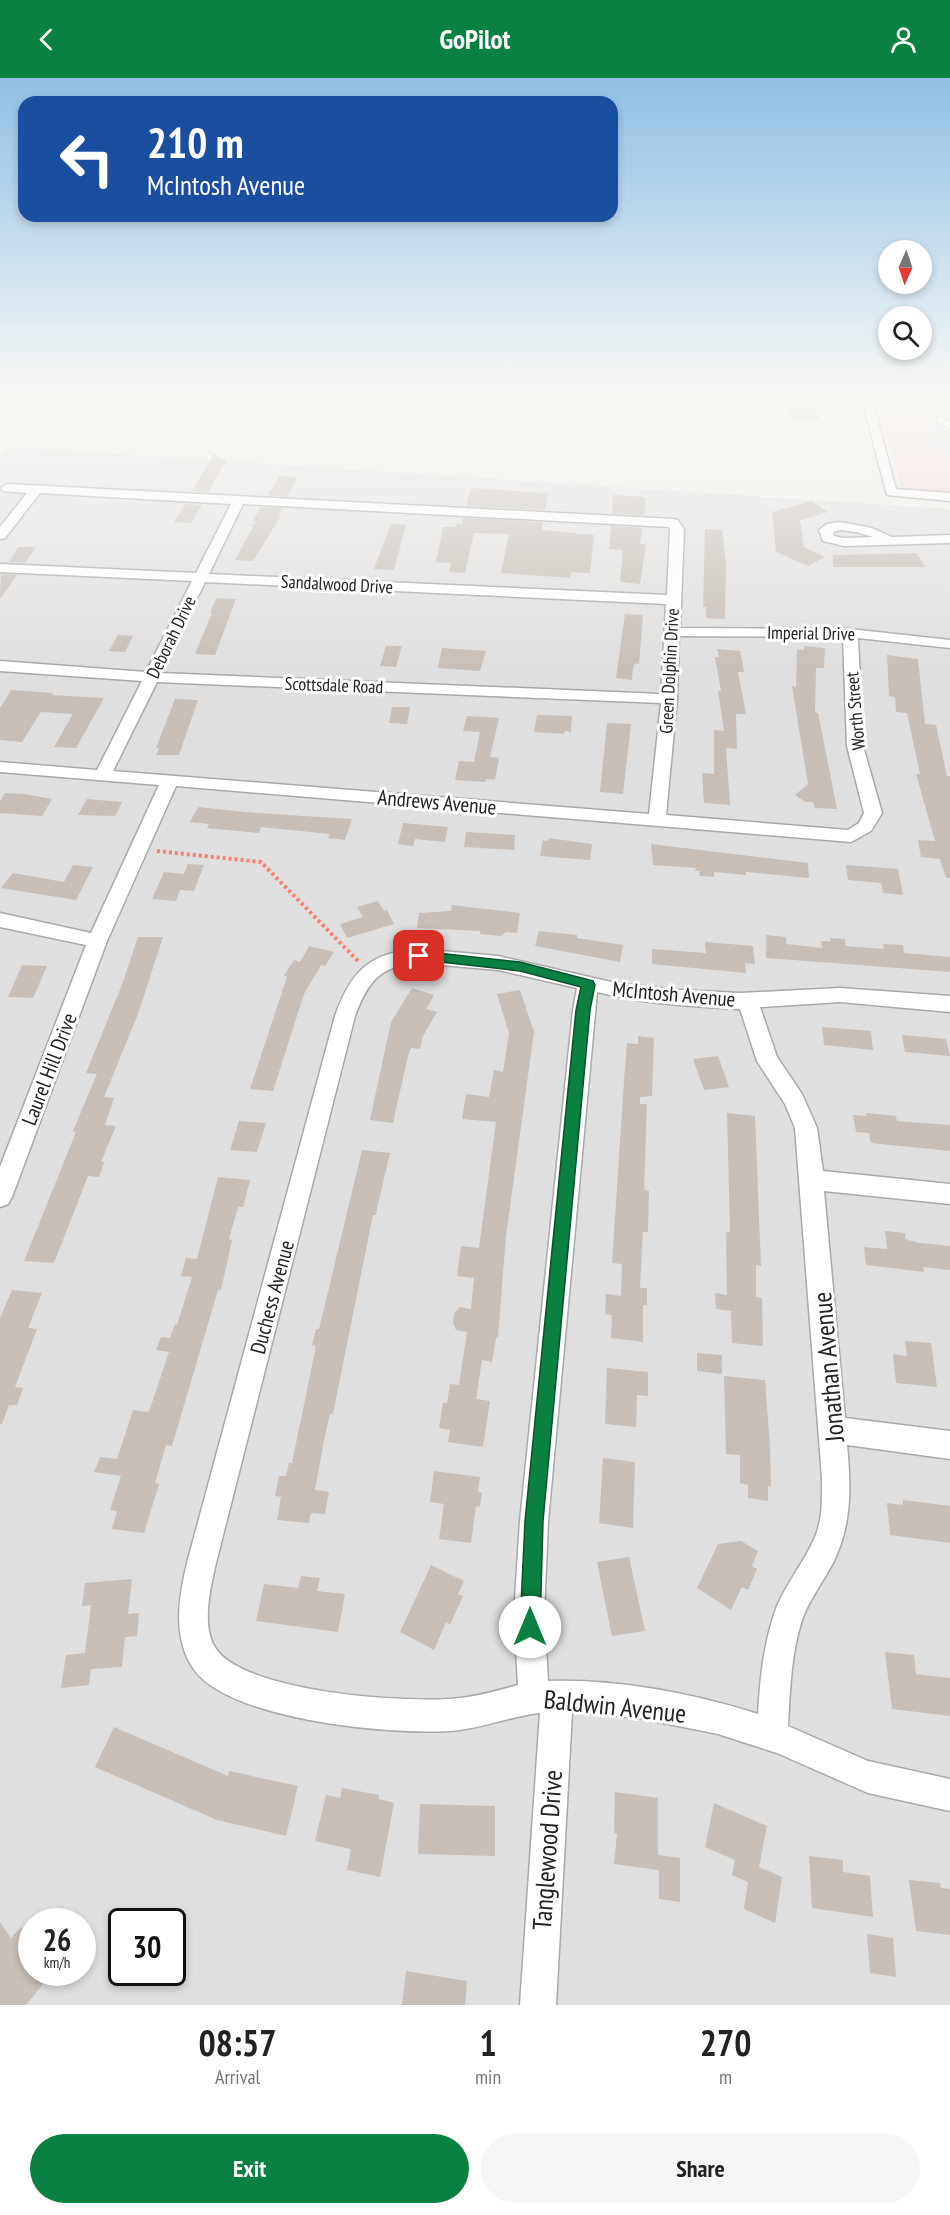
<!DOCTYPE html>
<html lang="en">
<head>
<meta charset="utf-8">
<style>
	body { margin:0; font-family:"PT Sans Narrow",sans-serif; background:#f6f6f6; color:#222; height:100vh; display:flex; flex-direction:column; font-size:22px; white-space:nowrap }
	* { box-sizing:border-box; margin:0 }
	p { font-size:20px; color:#767676 }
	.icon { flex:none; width:33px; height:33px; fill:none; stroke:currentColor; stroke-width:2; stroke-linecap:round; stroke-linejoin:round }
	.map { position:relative; height:1927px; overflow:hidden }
	.side { display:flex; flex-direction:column; background:#fff; flex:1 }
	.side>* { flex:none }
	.guide { position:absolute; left:18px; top:18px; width:600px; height:126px; border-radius:18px; box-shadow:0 3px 9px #0003; background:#1a4fa0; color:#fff; overflow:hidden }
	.needle { width:39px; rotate:183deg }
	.controls { position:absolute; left:878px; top:162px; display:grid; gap:12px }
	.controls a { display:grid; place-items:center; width:54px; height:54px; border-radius:50%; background:#fff; box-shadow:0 3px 9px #0003; font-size:30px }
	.speed { position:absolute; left:18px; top:1830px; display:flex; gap:12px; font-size:30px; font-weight:700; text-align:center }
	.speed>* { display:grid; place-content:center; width:78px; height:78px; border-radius:50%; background:#fff; box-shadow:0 3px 9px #0003; line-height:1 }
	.speed small { font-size:15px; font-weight:400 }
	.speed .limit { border:3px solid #111; border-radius:9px; background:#fff; color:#111 }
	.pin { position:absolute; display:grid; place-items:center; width:51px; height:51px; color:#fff; margin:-26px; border-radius:12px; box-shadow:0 3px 9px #0006 }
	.me { position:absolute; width:66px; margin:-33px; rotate:0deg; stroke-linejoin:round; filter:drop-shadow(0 0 4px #0008) }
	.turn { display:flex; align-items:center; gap:21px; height:126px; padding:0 30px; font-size:27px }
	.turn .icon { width:78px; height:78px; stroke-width:2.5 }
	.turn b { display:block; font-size:42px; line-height:51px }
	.eta { display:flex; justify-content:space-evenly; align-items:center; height:102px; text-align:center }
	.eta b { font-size:36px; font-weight:700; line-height:42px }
	.button { display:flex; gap:12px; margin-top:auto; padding:12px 30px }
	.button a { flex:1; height:69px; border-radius:36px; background:#0b8043; color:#fff; font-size:24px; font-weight:700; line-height:69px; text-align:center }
	.button a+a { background:#f6f6f6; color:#222 }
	header { display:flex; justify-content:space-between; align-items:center; height:78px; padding:0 30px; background:#0b8043; color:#fff; font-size:27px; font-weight:700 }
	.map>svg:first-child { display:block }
</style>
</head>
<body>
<header><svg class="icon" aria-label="back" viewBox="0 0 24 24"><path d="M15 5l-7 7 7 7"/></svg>GoPilot<svg class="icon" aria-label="person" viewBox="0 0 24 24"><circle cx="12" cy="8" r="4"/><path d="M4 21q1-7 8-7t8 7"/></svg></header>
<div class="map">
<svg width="950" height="1927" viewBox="0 0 950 1927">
	<rect width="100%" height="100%" fill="#f2efe9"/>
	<path fill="#e0dfdf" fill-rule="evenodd" d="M7,369L950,431V1927H0V376ZM32,1844H82V1894H32ZM122,1844H172V1894H122Z"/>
	<path fill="#f2dad9" d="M877,318H950V416L902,413Z"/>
	<path fill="#e2e2e2" d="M950,338V382L927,364L928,341Z"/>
	<path fill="#c7bfb8" d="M785,318H812L820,342L791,341Z
		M214,376L226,383L208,414L192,413Z
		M280,398L297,399L288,419L268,417Z
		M471,410L548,415L545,432L466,428Z
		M613,417L644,419L646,421L644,437L612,436Z
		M811,423L828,434L800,442L804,469L825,479L808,488L776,474L772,434Z
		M185,426L202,427L191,445L174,444Z
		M261,429L283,430L279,438H281L253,483L235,482L256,443H252Z
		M463,440L543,444L542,452L594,457L590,495L571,494L570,500L501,495L509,456L474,455L465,495L449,494L451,485L436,484L443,449H456L457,445L462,446Z
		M391,446L406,447L394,492L374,491Z
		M611,448L642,450L640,466H646L640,506L620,504L623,472L609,471Z
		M705,451L722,452L726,485L725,541L706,540V529H703Z
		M18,469H36L25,485L9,484Z
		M916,475L926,489H833V477Z
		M1,496L17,497L1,520L0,519Z
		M216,520L236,521L215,577L195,576L212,535H210Z
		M625,536L643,537L639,586L635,585L633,590L632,602L616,600Z
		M118,557L133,558L125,574L109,573Z
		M386,568H402L396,589L380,588Z
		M804,568L825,570L824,590H816L815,634L818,635L837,731L815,730L813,724H805L795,717L808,706L792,608L796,609L797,571L804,572Z
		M442,570L486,573L480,593L438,590Z
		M717,571L740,573L744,594H738L746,636H736L737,671L726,670L730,727L704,725L702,695L714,696V652L724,653L718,613H721L715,579H719Z
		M887,577L918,581L925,646L936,647L947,698H950V800H946L940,781L921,779L918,762L935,763L916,696H920L907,635L896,634L895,619L889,618Z
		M11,612L53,615L52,617L104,620L76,670L54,669L73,636L41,634L22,664L0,662V630Z
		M175,621L198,622L179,677H156L159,670H156Z
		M392,629H410L407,646L389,645Z
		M537,637L572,638L571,654L565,653L564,656L534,654Z
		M467,638L499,640L490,679L499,680L495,702L486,701L485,704L455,702L459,683L474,684L480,654L463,653Z
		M607,645L631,646L623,716L600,714Z
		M5,715L24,716L52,721L42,738L0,735V723Z
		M87,721L122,724L115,738L78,737Z
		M198,729L257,735L352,741L345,762L328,760L330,756L261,749L259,755L207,750L209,746L190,744Z
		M403,745L448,749L445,764L415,761L413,768L398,766Z
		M466,754L515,757L514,772L464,769Z
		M549,760L592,766L590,782L540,778L543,762L548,763Z
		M651,766L808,785L809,800L746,794V797L714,794V799L699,798L700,793H695L696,790L653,787Z
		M188,786L204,787L194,813L180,812L176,823L152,821L164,794L184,796Z
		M73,787L93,789L76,822L1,810L13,795L64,804Z
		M846,787L898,791L903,817L883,815L881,805L848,802Z
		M378,823L384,833L387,832L394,846L347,860L340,846L363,839L357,829Z
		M452,827L520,835L517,855L506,854L501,858L480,856V853L417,850L419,835L451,833Z
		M539,853L577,857V860L623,867L620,884L535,868Z
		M766,857L786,859V866L822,870L821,863H831L830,860L845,861L846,868L884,871L883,866L903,867L904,875L950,879V894L766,880Z
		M138,859H163L138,936L104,1019L114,1020L105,1047L116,1048L101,1084H104L99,1099L88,1098L54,1185L24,1183L76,1054L73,1053L97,996L86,995L123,904Z
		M705,864L753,868L755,886L745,885L746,895L652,886V871L706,875Z
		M309,868L334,874L325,888L321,887L304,916L273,1013L250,1011L287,899L284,898L294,882L300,884Z
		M22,887L47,888L33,920L8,919Z
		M412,910L434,917L426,931L437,934L423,958L420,971L411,970L408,978L393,1045L370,1042L391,944Z
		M520,912L534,954L506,1158L498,1259L496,1260L492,1284L482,1282L476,1321L490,1323L483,1369L448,1364L450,1352L439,1350L443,1325H447L450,1306L459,1307L467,1254L456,1252L453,1245L454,1235L460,1229L471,1231L474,1200L457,1198L461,1168L479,1170L496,1044L462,1041L466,1016L489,1019L494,992L503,994L509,955L497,916Z
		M822,949L871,953L873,972L824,967Z
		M902,957L946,961L950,978L905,974Z
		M638,958L654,960L652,1018L640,1019V1026H647L644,1112L649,1113L648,1154H643L640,1210H647V1227H643V1264L611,1260L612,1237L605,1236L606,1216L621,1218L622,1186L612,1185L624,1003L627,965L638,966Z
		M718,978L729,1009L704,1012L693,981Z
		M727,1035L755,1038L761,1188L756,1187V1219L762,1220L763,1268L732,1265L731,1233L716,1231L715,1215L727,1217L726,1154H730Z
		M866,1035L896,1038L897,1043L950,1047V1073L871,1065L869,1055L856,1054L853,1037L867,1038Z
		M239,1043L266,1045L257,1074L230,1072Z
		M362,1072L390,1075L378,1126L376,1137H373L333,1336H330L324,1362L315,1412L329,1414L325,1436L311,1435L309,1445L277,1442L281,1419L275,1418L279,1398H286L289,1385H292L316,1268L312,1267L316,1251H319L323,1235Z
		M218,1099L250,1102L243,1129H238L229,1161L232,1162L221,1212H218L172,1368L166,1367L155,1405L159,1406L144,1455L112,1451L117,1433L110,1432L121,1398L94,1394L100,1379L117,1381L133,1332L149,1334L169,1274L156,1272L161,1259L170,1260L175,1246L177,1247L192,1199L181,1198L186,1180L197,1181Z
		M885,1153L905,1155V1161L920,1165L950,1168V1192L923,1189L924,1194L866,1187L864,1169L887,1171Z
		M12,1212L42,1215L28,1250L37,1251L15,1309L23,1310L17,1327H9L2,1346H0V1240Z
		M905,1263L931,1265L937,1309L896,1305L893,1276L907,1278Z
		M697,1275L722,1277V1296L697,1293Z
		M607,1290L648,1294V1318L637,1317L636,1349L605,1346Z
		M724,1298L765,1302L770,1367L771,1409L768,1408V1423L748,1420V1407L740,1405V1377L726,1376Z
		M603,1380L635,1384L633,1450L599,1445Z
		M434,1393L480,1399L478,1414L482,1415L480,1429L476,1428L471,1465L439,1461L444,1426L430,1424Z
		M903,1422L950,1428V1465L890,1457L887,1425L903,1427Z
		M741,1463L758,1473L752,1488L757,1491L748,1512L742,1509L731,1532L697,1510L718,1466Z
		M629,1479L645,1553L612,1558L597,1484Z
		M431,1487L464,1503L458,1516L463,1518L450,1547L446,1544L434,1572L400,1554Z
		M301,1498L320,1500L317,1513L345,1516L338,1554L256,1543L264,1506L298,1510Z
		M132,1501L128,1536L139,1535L137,1558L125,1559L122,1589L91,1591L89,1607L61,1610L66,1577L85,1575L91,1527L82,1528L85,1505Z
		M885,1574L914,1577L916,1596L950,1600V1638L892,1631Z
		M114,1649L228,1698L229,1693L298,1708L286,1758L217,1742L95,1689Z
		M342,1710L379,1717V1721L394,1725L380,1799L347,1792L351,1771L315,1763L326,1717L340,1720Z
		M615,1714L658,1720V1777L680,1780V1824L659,1821V1792L614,1786L617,1756L614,1755Z
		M714,1725L767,1748L759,1789L782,1799L775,1845L744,1831L748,1804L732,1797L735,1782L705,1769Z
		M420,1726L495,1728V1778L418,1776Z
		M809,1778L843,1782V1794L870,1798L873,1839L812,1830Z
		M909,1802L940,1805L941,1810L950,1811V1857L916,1853Z
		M0,1844L11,1860L21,1849L32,1864V1894H53L26,1927H0Z
		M867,1856L893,1860L896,1899L870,1895Z
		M406,1893L467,1903L465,1927H402Z"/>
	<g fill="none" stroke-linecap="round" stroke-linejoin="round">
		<defs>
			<path id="service" d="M943,329L950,326
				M940,341L950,348"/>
			<path id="minor" d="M861,318H871L896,411L950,415V423L887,417Z
				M7,406L673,441L678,442L684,452L680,550L850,551L950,562V570L858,560L863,668L882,735L871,753L851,764L176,708L107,863L12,1119L8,1126L0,1129V1089L86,867L0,849V835L91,855L159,707L0,694V684L97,692L142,603L0,593V583L146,594L192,503L0,494V486L196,495L231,426L40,415L5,460L0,461V449L27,415L3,413L1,410ZM243,426L669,449L670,452L667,517L209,496ZM205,504L666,526L661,616L161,595ZM679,558L843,559L847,668L864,735L859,745L848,752L666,737L677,621ZM157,604L661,625L649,736L113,693Z
				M840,444L872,450L892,459L950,457V465L844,468L823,463L819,452L827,446ZM840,452L856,454L873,459L844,460L834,458L833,454Z
				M419,871L498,878L620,906L680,912L740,915L840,910L950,918V934L840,924L760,929L777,979L802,1016L817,1050L823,1093L950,1106V1126L824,1113L845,1340L950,1353V1381L847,1367C851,1409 852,1447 833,1485C823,1504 809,1522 802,1542C791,1576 790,1612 788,1648L868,1683L950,1701V1733L868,1715L777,1675L718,1656L638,1640L572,1634L556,1927H520L540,1635C513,1638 487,1648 460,1652C402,1659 227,1643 193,1590C172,1558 179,1519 187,1485L335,938C351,893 370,874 419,871ZM419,885L498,892L577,910L573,932L520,1443L514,1536L518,1607C499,1612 479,1618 460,1620C410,1626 236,1615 213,1566C202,1542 211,1508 216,1485L355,938C368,903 381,887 419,885ZM597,914C643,926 692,928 740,931L757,983L785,1026L795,1050L822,1400C822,1419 823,1441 815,1459C805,1483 787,1504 777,1528C764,1563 760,1599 758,1636C691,1615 618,1601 548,1603L544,1536L548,1443Z"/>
		</defs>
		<use href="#service" stroke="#a9a9a9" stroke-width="8"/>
		<use href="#minor" stroke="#a9a9a9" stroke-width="3"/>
		<path stroke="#fa8072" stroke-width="4" stroke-dasharray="3 3" stroke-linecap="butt" d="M157,773L261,784L359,884"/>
		<use href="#service" stroke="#fff" stroke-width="6"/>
		<use href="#minor" fill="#fff" fill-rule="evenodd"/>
	</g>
	<linearGradient id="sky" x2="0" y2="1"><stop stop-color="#8fc0e4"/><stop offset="0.54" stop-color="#f9f8f5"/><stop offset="1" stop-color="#f9f8f5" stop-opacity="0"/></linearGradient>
	<rect width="950" height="588" fill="url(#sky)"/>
	<path fill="#0b8043" stroke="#07532c" stroke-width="1.5" d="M419,873L520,884L593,903L595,907L590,932L543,1443L540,1549L537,1556L530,1559L523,1556L520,1549L525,1443L576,932L581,909L520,893L414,881L412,878Z"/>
	<g text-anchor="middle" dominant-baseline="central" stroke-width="6" stroke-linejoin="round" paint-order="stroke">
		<g font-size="18" fill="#222" stroke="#fff">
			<text transform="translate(337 506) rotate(3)">Sandalwood Drive</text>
			<text transform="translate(811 555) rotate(1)">Imperial Drive</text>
			<text transform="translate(171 559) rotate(-64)">Deborah Drive</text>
			<text transform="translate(669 593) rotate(-87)">Green Dolphin Drive</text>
			<text transform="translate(334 607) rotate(2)">Scottsdale Road</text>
			<text transform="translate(855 633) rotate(-95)">Worth Street</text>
		</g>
		<g font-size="21" fill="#222" stroke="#fff">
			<text transform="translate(437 724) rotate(5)">Andrews Avenue</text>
			<text transform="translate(674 916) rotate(5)">McIntosh Avenue</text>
			<text transform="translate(49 991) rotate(-69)">Laurel Hill Drive</text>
			<text transform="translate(272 1219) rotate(-75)">Duchess Avenue</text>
		</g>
		<g font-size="26" fill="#222" stroke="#fff">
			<text transform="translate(828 1289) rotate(-95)">Jonathan Avenue</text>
			<text transform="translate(615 1628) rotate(6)">Baldwin Avenue</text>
			<text transform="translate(547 1772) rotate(-86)">Tanglewood Drive</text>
		</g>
	</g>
</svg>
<div class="controls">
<a><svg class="needle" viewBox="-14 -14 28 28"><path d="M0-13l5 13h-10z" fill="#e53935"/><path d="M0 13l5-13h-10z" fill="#767676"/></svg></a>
<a><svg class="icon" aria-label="search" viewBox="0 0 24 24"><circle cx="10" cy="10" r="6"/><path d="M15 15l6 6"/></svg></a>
</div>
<div class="speed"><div>26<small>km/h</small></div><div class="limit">30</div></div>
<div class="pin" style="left:419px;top:878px;background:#d93025"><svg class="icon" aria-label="arrive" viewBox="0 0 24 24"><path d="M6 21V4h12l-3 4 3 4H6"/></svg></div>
<svg class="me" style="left:530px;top:1549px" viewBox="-20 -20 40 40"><circle r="19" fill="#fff"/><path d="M0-13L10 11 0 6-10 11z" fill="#0b8043"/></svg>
<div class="guide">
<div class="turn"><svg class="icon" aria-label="left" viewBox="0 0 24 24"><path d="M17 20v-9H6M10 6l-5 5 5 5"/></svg><div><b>210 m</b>McIntosh Avenue</div></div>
</div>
</div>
<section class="side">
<div class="eta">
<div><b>08:57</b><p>Arrival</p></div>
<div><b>1</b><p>min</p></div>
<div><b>270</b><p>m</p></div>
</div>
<div class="button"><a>Exit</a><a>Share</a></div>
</section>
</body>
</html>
